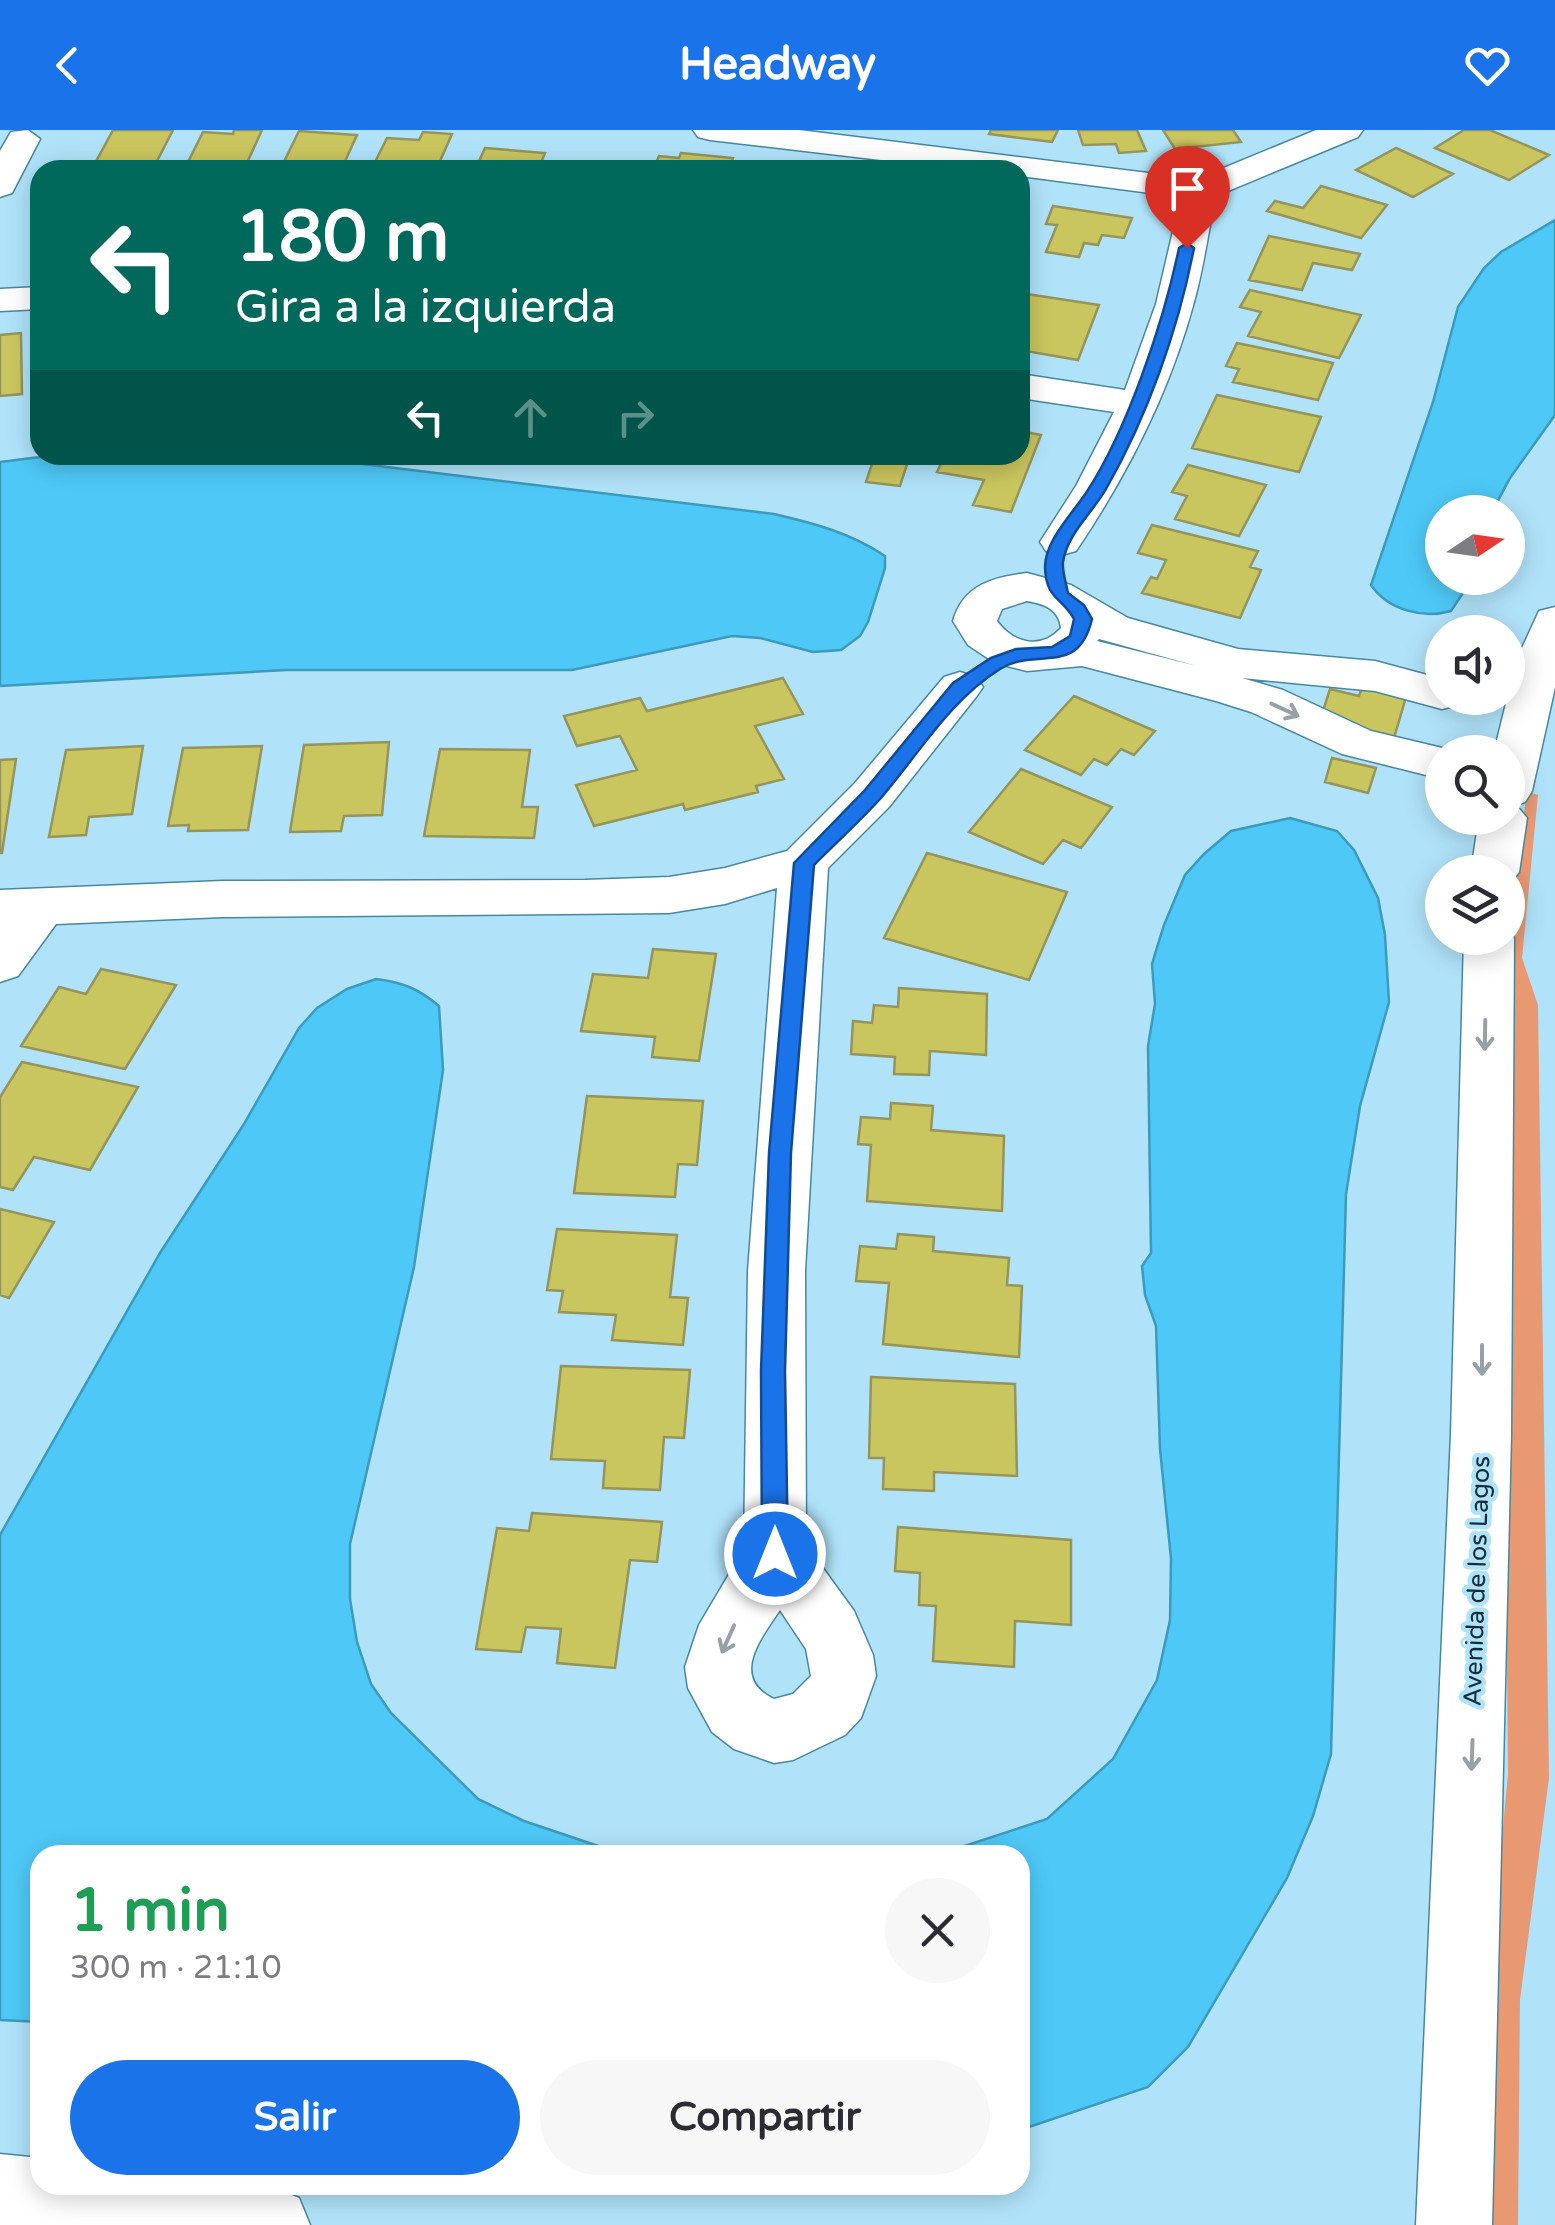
<!DOCTYPE html>
<html lang="es">
<head>
<meta charset="utf-8">
<style>
	body { margin:0; font-family:"Varela Round",sans-serif; background:#f7f7f7; color:#2b2b33; height:100vh; display:flex; flex-direction:column; font-size:38px; white-space:nowrap }
	* { box-sizing:border-box; margin:0 }
	p { font-size:32px; color:#7c7c81 }
	.icon { flex:none; width:55px; height:55px; fill:none; stroke:currentColor; stroke-width:2; stroke-linecap:round; stroke-linejoin:round }
	.map { position:relative; flex:1; overflow:hidden }
	.details { position:absolute; left:30px; top:1715px; width:1000px; height:350px; display:flex; flex-direction:column; background:#fff; border-radius:30px; box-shadow:0 5px 25px #0003 }
	.details>* { flex:none }
	.hud { position:absolute; left:30px; top:30px; width:1000px; height:305px; border-radius:30px; box-shadow:0 5px 25px #0003; background:#00695c; color:#fff; overflow:hidden }
	.needle { width:65px; rotate:77deg }
	.tools { position:absolute; left:1425px; top:365px; display:grid; gap:20px }
	.tools a { display:grid; place-items:center; width:100px; height:100px; border-radius:50%; background:#fff; box-shadow:0 5px 25px #0003; font-size:50px }
	.pin { position:absolute; display:grid; place-items:center; width:85px; height:85px; color:#fff; margin:-102px -42px; border-radius:50% 50% 50% 0; rotate:-45deg; box-shadow:0 0 10px #0007 }
	.pin .icon { rotate:45deg }
	.me { position:absolute; width:110px; margin:-55px; rotate:0deg; stroke-linejoin:round; filter:drop-shadow(0 0 8px #0008) }
	.turn { display:flex; align-items:center; gap:35px; height:210px; padding:0 40px; font-size:45px }
	.turn .icon { width:130px; height:130px; stroke-width:2.5 }
	.turn b { display:block; font-size:70px; line-height:85px }
	.lanes { display:flex; align-items:center; height:95px; padding:0 40px; background:#0003; justify-content:center; gap:50px; direction:ltr }
	.lanes .off { opacity:.35 }
	.round { display:grid; place-items:center; flex:none; width:105px; height:105px; border-radius:52px; background:#f7f7f7 }
	.headline { display:flex; align-items:center; justify-content:space-between; height:170px; padding:0 40px }
	h1 { font-size:60px; font-weight:700; line-height:75px; color:#1e9e55 }
	.cta { display:flex; gap:20px; margin-top:auto; padding:20px 40px }
	.cta a { flex:1; height:115px; border-radius:60px; background:#1a73e8; color:#fff; font-size:40px; font-weight:700; line-height:115px; text-align:center }
	.cta a+a { background:#f7f7f7; color:#2b2b33 }
	header { display:flex; justify-content:space-between; align-items:center; height:130px; padding:0 40px; background:#1a73e8; color:#fff; font-size:45px; font-weight:700 }
	.map>svg:first-child { display:block }
</style>
</head>
<body>
<header><svg class="icon" aria-label="back" viewBox="0 0 24 24"><path d="M15 5l-7 7 7 7"/></svg>Headway<svg class="icon" aria-label="heart" viewBox="0 0 24 24"><path d="M12 20l-8-8c-3-5 5-10 8-4 3-6 11-1 8 4z"/></svg></header>
<div class="map">
<svg width="1555" height="2095" viewBox="0 0 1555 2095">
	<rect width="100%" height="100%" fill="#b0e3fa"/>
	<path fill="#e99972" d="M1527,661L1538,665L1522,828L1538,875L1549,1648L1520,1870L1518,2095H1485L1490,1836L1508,1644L1501,857Z"/>
	<path fill="#4ec9f7" stroke="#3c9abe" stroke-width="2.5" d="M1555,90V285L1510,348L1492,382H1442V448H1473L1451,481C1423,489 1388,480 1371,455L1433,272L1458,177L1484,138L1501,122Z
		M56,325L346,332L774,384C813,393 851,403 885,426V438L868,492L860,506L841,520L813,522L760,508L732,506L572,540H287L0,556V332Z
		M1290,688L1337,701L1354,720L1378,768L1385,805L1389,872L1360,976L1346,1064L1331,1624L1313,1686L1287,1748L1188,1917L1148,1957L1020,2000V1725H937L1047,1689L1113,1629L1157,1550L1170,1490L1171,1429L1160,1319L1156,1196L1145,1165L1142,1136L1151,1123L1148,916L1155,874L1152,834L1164,795L1185,745L1204,724L1231,701Z
		M376,849C402,852 419,859 439,876L443,940L414,1137L350,1414V1469L357,1512L371,1554L391,1583L478,1669L524,1691L607,1719L675,1725H40V1892L0,1890V1405L160,1123L244,994L299,898L317,878L347,859Z"/>
	<path fill="#cac65f" stroke="#95945b" stroke-width="2.5" d="M113,0H173L156,33L141,32L137,39L93,37Z
		M234,0H262L246,35L230,34L228,40H184L203,2L233,4Z
		M991,0H1058L1052,12L989,4Z
		M1078,0H1137L1146,21L1119,23L1116,14L1083,15Z
		M1163,0H1233L1241,12L1175,19Z
		M1464,0H1490L1549,25L1509,50L1435,18Z
		M299,1L357,5L341,40H280Z
		M423,2L452,4L436,40H371L387,8L419,10Z
		M485,18L545,23L538,40H475Z
		M1396,18L1453,44L1413,67L1356,40Z
		M681,23L733,28L729,40H653L659,26L679,28Z
		M1321,56L1387,75L1361,108L1267,81L1275,71L1303,78Z
		M1053,76L1132,88L1124,108L1102,105L1098,115L1084,113L1079,127L1046,122L1057,95L1046,94Z
		M1269,106L1360,124L1352,140L1313,133L1302,160L1249,150Z
		M1250,160L1361,185L1339,228L1248,206L1261,182L1240,177Z
		M1027,164L1099,175L1078,230L1020,220V180Z
		M21,203L22,264L0,266V205Z
		M1237,213L1333,233L1318,270L1233,252L1239,239L1226,236Z
		M1217,265L1321,287L1299,342L1192,318Z
		M1020,301L1041,305L1011,382L973,375L984,350L937,342L945,325H1020Z
		M875,325H910L900,356L866,352Z
		M1188,335L1266,355L1239,406L1175,389L1187,366L1172,362Z
		M1152,395L1258,421L1250,437L1261,440L1240,488L1142,463L1151,447L1157,449L1166,430L1138,423Z
		M1368,540L1411,550L1389,625L1322,584L1330,559L1359,566Z
		M783,548L803,584L755,596L784,649L756,656L758,662L685,680L683,674L594,696L576,655L637,640L620,606L577,616L564,586L640,568L647,581Z
		M1074,566L1155,601L1134,625L1121,619L1107,635L1094,629L1081,645L1025,620Z
		M389,612L382,685L344,686L341,701L290,702L304,615Z
		M143,616L132,684L89,687L86,705L49,707L66,620Z
		M262,616L248,700L188,701L189,695L168,696L183,618Z
		M440,619L530,620L522,677H538L534,708L424,706Z
		M1332,628L1376,638L1368,663L1325,652Z
		M16,629L2,723H0V630Z
		M1021,639L1112,677L1081,718L1063,710L1043,734L969,702Z
		M927,723L1067,762L1029,850L884,808Z
		M653,819L716,824L699,931L652,927L655,907L581,901L593,844L648,848Z
		M101,839L176,855L125,939L21,916L59,857L86,864Z
		M899,858L987,864L986,925L930,921L929,945L894,944L895,927L851,924L853,891L872,893L874,875L898,877Z
		M22,932L138,957L90,1040L34,1027L13,1060L0,1057V967Z
		M587,966L703,971L697,1035L678,1034L675,1067L574,1063Z
		M891,973L933,976L931,1000L1004,1006L1002,1081L867,1071L871,1015L858,1014L861,987L890,989Z
		M0,1079L54,1092L9,1168L0,1165Z
		M557,1099L677,1105L670,1167L688,1168L683,1215L612,1210L616,1185L559,1182L563,1161L547,1160Z
		M898,1104L934,1107L933,1121L1009,1128L1007,1155L1022,1156L1019,1227L883,1214L889,1153L856,1151L860,1116L896,1119Z
		M561,1236L690,1240L684,1308L664,1307L660,1360L603,1358L605,1331L551,1329Z
		M871,1247L1015,1254L1017,1346L934,1342V1361L883,1359L884,1328H869Z
		M532,1383L662,1392L657,1432L630,1430L615,1538L557,1533L561,1499L526,1497L521,1522L476,1519L497,1398L529,1401Z
		M898,1397L1071,1410V1495L1015,1491L1014,1537L933,1531L936,1476L919,1475L920,1443L895,1441Z"/>
	<g fill="none" stroke-linecap="round" stroke-linejoin="round">
		<defs>
			<path id="minor" d="M28,0L40,9L12,63L0,67V21L11,2Z
				M693,0H799L1197,49L1316,0H1363L1358,7L1216,66C1208,101 1204,137 1194,172C1170,261 1128,344 1076,421L1061,425L1046,421L1040,412L1076,356L1114,282L1020,268V244L1125,260L1156,174L1181,67L1020,46V40H966L710,10L698,7Z
				M40,157V179L0,181V159Z
				M1027,443L1071,455L1128,488L1238,519L1375,531L1442,549V568H1462L1458,575L1442,579L1375,561L1242,548L1283,560L1371,601L1459,622H1442V649L1342,624L1251,582L1216,571L1082,536L1027,541L995,533L968,515L953,491C963,455 993,447 1027,443ZM1027,471C1044,474 1059,479 1061,498C1041,520 1014,514 997,491L1002,479ZM1099,509L1197,536L1097,511Z
				M1555,477V557L1532,661L1525,672L1516,675L1527,688L1519,742L1508,756V742H1471L1479,688H1508V622H1494L1517,529L1539,481Z
				M960,542L976,547L983,557L976,567L889,677L828,738L805,1141L806,1415L854,1481L873,1525L876,1546L861,1588L845,1605L793,1630L774,1633L734,1619L712,1602L688,1558L685,1537L699,1495L744,1419L748,1141L777,758L725,774L669,783L223,787L56,794L18,846L0,852V760L223,751L585,750L669,747L725,738L787,721L855,653L944,547ZM780,1480L806,1519L811,1546L793,1564L774,1569C729,1548 761,1508 780,1480Z
				M1508,796L1514,808L1511,1304L1492,2095H1416L1451,1304L1464,808H1508Z
				M0,2024L40,2028V2055L272,2057L299,2068L310,2095H0Z"/>
		</defs>
		<use href="#minor" stroke="#4787a1" stroke-width="3"/>
		<use href="#minor" fill="#fff" fill-rule="evenodd"/>
	</g>
	<defs><path id="oneway-shaft" d="M-6 0H5M1.5-3L5.5 0L1.5 3" fill="none" stroke-width="1.6" stroke-linecap="round" stroke-linejoin="round" transform="scale(2.5)"/></defs>
	<g stroke="#95a1a6">
		<use href="#oneway-shaft" transform="translate(1285 580) rotate(25)"/>
		<use href="#oneway-shaft" transform="translate(1485 905) rotate(91)"/>
		<use href="#oneway-shaft" transform="translate(1482 1230) rotate(90)"/>
		<use href="#oneway-shaft" transform="translate(728 1509) rotate(114)"/>
		<use href="#oneway-shaft" transform="translate(1472 1625) rotate(92)"/>
	</g>
	<path fill="#1a73e8" stroke="#114b97" stroke-width="2.5" d="M1187,113L1194,118C1178,200 1148,285 1106,359C1093,382 1067,404 1063,432C1062,441 1066,453 1068,463L1084,475L1092,489C1078,548 1037,516 1000,539C949,571 919,624 880,669C859,692 836,713 814,735L791,1023L785,1241L788,1424L784,1432L775,1435L766,1432L762,1424L761,1241L769,1023L794,733L865,660L953,553L991,528L1016,519L1052,517L1070,506L1074,489C1062,467 1046,470 1045,437C1045,411 1072,384 1086,363C1127,301 1164,191 1179,118Z"/>
	<g text-anchor="middle" dominant-baseline="central" stroke-width="9" stroke-linejoin="round" paint-order="stroke">
		<g font-size="25" fill="#132e39" stroke="#b0e3fa">
			<text transform="translate(1477 1451) rotate(-88)">Avenida de los Lagos</text>
		</g>
	</g>
</svg>
<div class="tools">
<a><svg class="needle" viewBox="-14 -14 28 28"><path d="M0-13l5 13h-10z" fill="#e53935"/><path d="M0 13l5-13h-10z" fill="#7c7c81"/></svg></a>
<a><svg class="icon" aria-label="sound" viewBox="0 0 24 24"><path d="M4 9h4l5-4v14l-5-4H4zM17 9q2 3 0 6"/></svg></a>
<a><svg class="icon" aria-label="search" viewBox="0 0 24 24"><circle cx="10" cy="10" r="6"/><path d="M15 15l6 6"/></svg></a>
<a><svg class="icon" aria-label="layers" viewBox="0 0 24 24"><path d="M12 4l9 5-9 5-9-5zM3 14l9 5 9-5"/></svg></a>
</div>
<div class="pin" style="left:1187px;top:118px;background:#d93025"><svg class="icon" aria-label="arrive" viewBox="0 0 24 24"><path d="M6 21V4h12l-3 4 3 4H6"/></svg></div>
<svg class="me" style="left:775px;top:1424px" viewBox="-20 -20 40 40"><circle r="17" fill="#1a73e8" stroke="#fff" stroke-width="3"/><path d="M0-11L8 9 0 5-8 9z" fill="#fff"/></svg>
<div class="hud">
<div class="turn"><svg class="icon" aria-label="left" viewBox="0 0 24 24"><path d="M17 20v-9H6M10 6l-5 5 5 5"/></svg><div><b>180 m</b>Gira a la izquierda</div></div>
<div class="lanes"><svg class="icon" aria-label="left" viewBox="0 0 24 24"><path d="M17 20v-9H6M10 6l-5 5 5 5"/></svg><svg class="icon off" aria-label="ahead" viewBox="0 0 24 24"><path d="M12 20V5M6 11l6-6 6 6"/></svg><svg class="icon off" aria-label="right" viewBox="0 0 24 24"><path d="M7 20v-9h11M14 6l5 5-5 5"/></svg></div>
</div>
<section class="details">
<div class="headline"><div><h1>1 min</h1><p>300 m · 21:10</p></div><a class="round"><svg class="icon" aria-label="close" viewBox="0 0 24 24"><path d="M6 6l12 12M18 6L6 18"/></svg></a></div>
<div class="cta"><a>Salir</a><a>Compartir</a></div>
</section>
</div>
</body>
</html>
